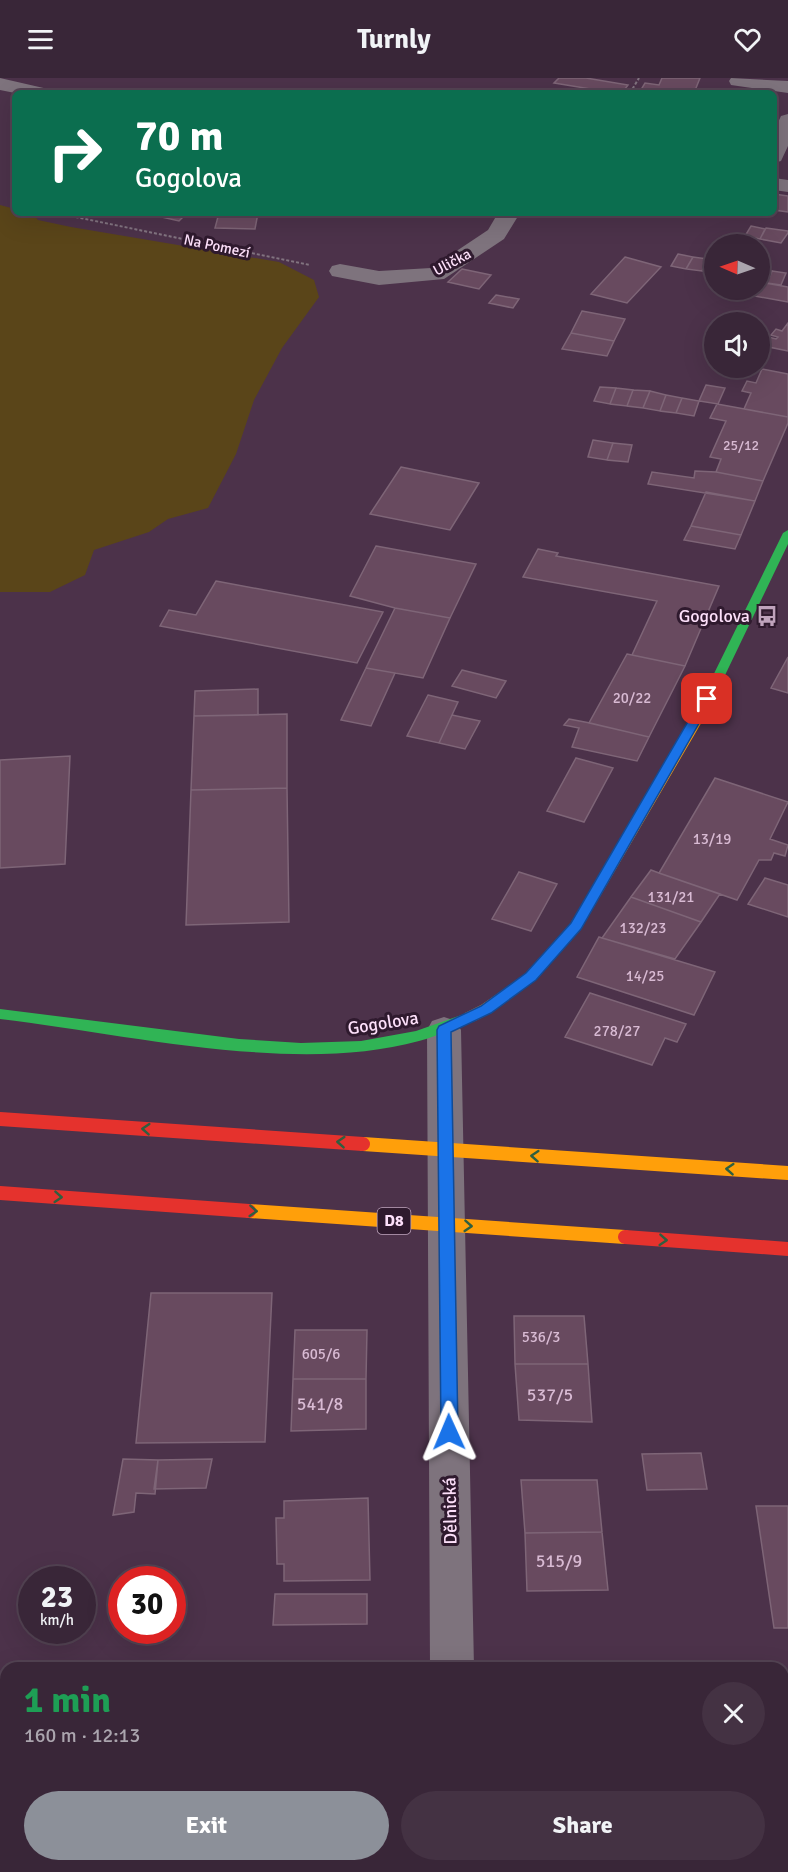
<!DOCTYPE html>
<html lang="en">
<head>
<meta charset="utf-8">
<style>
	body { margin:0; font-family:Signika,sans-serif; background:#443243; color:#f1f3f6; height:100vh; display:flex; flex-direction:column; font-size:22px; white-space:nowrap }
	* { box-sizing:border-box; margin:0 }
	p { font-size:20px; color:#aba5ae }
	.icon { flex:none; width:33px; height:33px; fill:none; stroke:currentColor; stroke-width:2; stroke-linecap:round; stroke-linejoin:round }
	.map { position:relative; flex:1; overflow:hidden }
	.drawer { position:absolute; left:0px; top:1584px; width:789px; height:210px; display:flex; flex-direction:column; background:#392638; border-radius:18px 18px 0 0; box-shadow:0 6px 24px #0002,0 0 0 2px #534353 }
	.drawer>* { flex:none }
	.top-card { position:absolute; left:12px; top:12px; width:765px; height:126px; border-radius:9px; box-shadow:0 6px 24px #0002,0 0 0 2px #534353; background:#0b6e4f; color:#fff; overflow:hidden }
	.needle { width:39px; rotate:272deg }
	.buttons { position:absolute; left:704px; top:156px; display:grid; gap:12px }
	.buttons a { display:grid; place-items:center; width:66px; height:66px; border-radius:50%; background:#392638; box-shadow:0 6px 24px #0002,0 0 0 2px #534353; font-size:30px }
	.speed { position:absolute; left:18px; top:1488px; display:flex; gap:12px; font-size:30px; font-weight:700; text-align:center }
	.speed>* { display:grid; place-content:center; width:78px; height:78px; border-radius:50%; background:#392638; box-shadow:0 6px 24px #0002,0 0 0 2px #534353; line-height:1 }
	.speed small { font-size:15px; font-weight:400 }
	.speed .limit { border:9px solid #d22; background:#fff; color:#111 }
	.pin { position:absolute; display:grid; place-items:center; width:51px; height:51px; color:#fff; margin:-26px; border-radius:12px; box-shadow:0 3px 9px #0006 }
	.me { position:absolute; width:66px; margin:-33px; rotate:359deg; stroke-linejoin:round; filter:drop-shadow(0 0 4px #0008) }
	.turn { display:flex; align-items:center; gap:21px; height:126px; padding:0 24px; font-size:27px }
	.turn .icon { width:78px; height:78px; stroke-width:2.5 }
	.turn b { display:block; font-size:42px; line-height:51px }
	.round { display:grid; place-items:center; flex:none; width:63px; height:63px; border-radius:32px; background:#443243 }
	.headline { display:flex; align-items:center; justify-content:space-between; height:102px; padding:0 24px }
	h1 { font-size:36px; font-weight:700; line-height:45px; color:#1e9e55 }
	.cta { display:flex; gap:12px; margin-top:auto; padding:12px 24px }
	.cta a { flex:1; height:69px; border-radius:36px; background:#8c9099; color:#fff; font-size:24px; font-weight:700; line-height:69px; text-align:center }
	.cta a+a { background:#443243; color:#f1f3f6 }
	header { display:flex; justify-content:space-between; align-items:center; height:78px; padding:0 24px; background:#392638; font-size:27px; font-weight:700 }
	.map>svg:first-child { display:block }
</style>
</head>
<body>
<header><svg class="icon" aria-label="menu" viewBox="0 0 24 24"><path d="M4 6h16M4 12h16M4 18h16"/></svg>Turnly<svg class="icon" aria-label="heart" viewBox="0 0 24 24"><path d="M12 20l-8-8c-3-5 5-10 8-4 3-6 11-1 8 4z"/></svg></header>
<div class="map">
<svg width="788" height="1794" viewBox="0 0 788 1794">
	<rect width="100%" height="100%" fill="#4c324a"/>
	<path fill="#5a4519" d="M0,127L15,131V135H32L38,142L71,149L279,184L314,202L319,219L282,270L254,322L236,376L208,430L168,441L149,454L94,472L85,497L50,514H0Z"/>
	<path fill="#684a5f" stroke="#7e6577" stroke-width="1.5" d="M559,0H586L628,7L622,15H615L554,5Z
		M662,0H700L694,15H639L645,5L659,7Z
		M774,116L788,118V134L774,132Z
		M144,135H187L179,143Z
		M219,135H258L255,151L215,150Z
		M751,148L765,151L760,161L745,158Z
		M766,150L788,153V155L781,165L760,161Z
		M678,176L693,179L686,191L671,188Z
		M625,179L661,189L627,225L591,216Z
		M693,179L708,181L702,193L686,191Z
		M708,181L714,183V196L702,193Z
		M462,191L491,197L479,211L448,204Z
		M759,191L772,193L767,205L759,204Z
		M772,193L786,195L781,207L767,205Z
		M759,204L788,209V224L749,217L752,212H759Z
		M496,217L519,221L513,230L489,225Z
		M582,233L625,241L614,263L571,255Z
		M788,245V273L759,267V254L767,255L764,258L776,261L778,259L771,257L776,251L782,253Z
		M571,255L614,263L607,278L562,271Z
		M762,291L788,296V339L744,331L751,315L742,313L747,303L756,305Z
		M706,307L725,310L718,326L699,323Z
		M600,309L616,310L610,326L594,323Z
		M616,310L633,312L627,328L610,326Z
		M633,312L650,313L643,330L627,328Z
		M650,313L666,317L660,333L643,330Z
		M666,317L682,320L676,335L660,333Z
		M682,320L699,323L694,338L676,335Z
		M717,326L788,339V345L763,403L716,394L721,381L710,379L726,343L710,340Z
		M593,362L613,365L607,382L588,379Z
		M613,365L632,367L628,384L607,382Z
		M401,389L479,405L450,452L370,436Z
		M695,393L716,394L763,403L755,423L648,406L652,394L694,400Z
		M706,414L755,423L741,457L691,448Z
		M691,448L741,457L735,471L684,462Z
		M376,468L476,486L450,540L395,530L350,518Z
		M538,471L558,475L556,478L719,508L685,588L632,577L657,523L523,499Z
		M216,503L383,534L357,585L160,548L169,532L196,537Z
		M395,530L450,540L423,600L366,590Z
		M627,576L685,588L649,659L589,645Z
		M788,579V615L771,610Z
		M366,590L395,595L371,648L341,642Z
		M462,592L506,603L496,620L452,608Z
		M258,611V637L194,638L195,613Z
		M428,617L458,624L439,665L407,658Z
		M287,636V710L191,712L194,638Z
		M452,637L480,643L465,671L439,665Z
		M569,641L590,645L649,659L637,683L572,669L579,650L564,647Z
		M70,678L65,786L0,790V682Z
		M576,680L613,690L584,744L547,733Z
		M715,700L788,724L770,761L788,767L785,778L774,775L771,782H759L737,822L659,795Z
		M287,710L289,844L186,847L191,712Z
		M651,792L659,795L720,816L701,844L631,819Z
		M519,794L557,806L531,853L492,841Z
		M765,800L788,807V839L748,826Z
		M631,819L701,844L675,881L602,860Z
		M599,859L715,894L694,937L577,899Z
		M590,915L686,946L677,964L665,960L652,987L565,959Z
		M151,1215H272L265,1364L136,1365Z
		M514,1238H584L588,1286H515Z
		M295,1252H367L366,1301H293Z
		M515,1286H588L592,1344L519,1342Z
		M293,1301H366V1351L291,1353Z
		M701,1375L707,1411L647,1412L642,1376Z
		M123,1381L158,1382L155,1416L136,1415L134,1434L113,1437Z
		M212,1381L206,1410L154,1411L158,1382Z
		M521,1402H597L602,1454L525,1455Z
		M368,1420L370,1502L284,1503V1486H277L276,1440H284V1423Z
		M756,1428H788V1550H774Z
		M602,1454L608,1512L527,1513L525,1455Z
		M275,1516H367V1546L273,1547Z
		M538,1589H620V1590H538Z"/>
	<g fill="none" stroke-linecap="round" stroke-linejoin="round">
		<path stroke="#827480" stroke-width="2" stroke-dasharray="3 2" stroke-linecap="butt" d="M630,15L639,0
			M56,135L310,187"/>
		<path fill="#7e737d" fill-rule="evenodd" d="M0,0L48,11L51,15H15L0,12Z
			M731,0L788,3V15L731,7L729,3Z
			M788,36V68L781,83L774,85V53L781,38Z
			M774,100L788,102V114L774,112Z
			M498,135H520L504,161L444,201L379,207L332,198L329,193L332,188L340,186L379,193L431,190L488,152Z
			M444,939L456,943L461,952L474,1590H430L427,952L432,943Z
			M431,1788H479V1794H431Z"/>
		<path fill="#30b455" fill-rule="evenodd" d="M788,452V466L715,618L713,621H705L703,618L783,455Z
			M0,931L239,961L301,965L361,963L416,953L470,934L475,935L477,939L475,943C457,949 438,958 419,963C295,997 127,956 0,941Z"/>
		<path fill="#ff9f0a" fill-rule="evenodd" d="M709,614L715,618L703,642L581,851L536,902L491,935L475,943H465L463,939L465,935L481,927L526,896L571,845L703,618Z"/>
		<path stroke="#ff9f0a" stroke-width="14" d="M363,1066L788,1095
			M249,1133L625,1159"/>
		<path stroke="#e5322d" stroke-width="14" d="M0,1041L363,1066
			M0,1115L249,1133
			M625,1159L788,1171"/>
	</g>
	<defs><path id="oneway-chevron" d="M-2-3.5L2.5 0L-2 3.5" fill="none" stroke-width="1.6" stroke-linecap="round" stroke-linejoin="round" transform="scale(1.5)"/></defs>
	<g stroke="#2f5f40">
		<use href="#oneway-chevron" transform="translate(146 1051) rotate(-176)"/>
		<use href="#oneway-chevron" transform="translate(341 1064) rotate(-176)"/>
		<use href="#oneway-chevron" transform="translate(535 1078) rotate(-176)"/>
		<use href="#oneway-chevron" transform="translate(730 1091) rotate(-176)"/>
		<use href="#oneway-chevron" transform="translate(58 1119) rotate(4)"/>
		<use href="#oneway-chevron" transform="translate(253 1133) rotate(4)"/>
		<use href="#oneway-chevron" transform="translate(468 1148) rotate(4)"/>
		<use href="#oneway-chevron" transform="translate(663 1162) rotate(4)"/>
	</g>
	<path fill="#1a73e8" stroke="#114b97" stroke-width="1.5" d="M707,617L713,621L581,851L536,902L491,935L451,954L458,1354L455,1359L449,1361L443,1359L441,1354L437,952L439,948L481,928L526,895L571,845L701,621Z"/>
	<defs>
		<symbol id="bus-bare" viewBox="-9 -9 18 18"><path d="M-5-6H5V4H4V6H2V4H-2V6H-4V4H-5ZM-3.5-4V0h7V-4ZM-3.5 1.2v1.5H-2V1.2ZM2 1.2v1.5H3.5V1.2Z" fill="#bfa3bc" stroke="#2f1a2e" stroke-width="2.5" paint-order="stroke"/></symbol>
	</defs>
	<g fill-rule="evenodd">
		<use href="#bus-bare" x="752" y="523" width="30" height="30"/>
	</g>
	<g text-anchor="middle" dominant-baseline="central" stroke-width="6" stroke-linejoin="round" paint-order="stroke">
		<g font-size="14" fill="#d8bad3">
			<text x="741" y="367">25/12</text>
		</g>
		<g font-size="15" fill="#fde0fa" stroke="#2f1a2e">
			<text transform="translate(217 168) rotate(12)">Na Pomezí</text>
			<text transform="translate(452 184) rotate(-28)">Ulička</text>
		</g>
		<g font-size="15" fill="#d8bad3">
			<text x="632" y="620">20/22</text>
			<text x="712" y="761">13/19</text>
			<text x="671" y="819">131/21</text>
			<text x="643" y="850">132/23</text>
			<text x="645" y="898">14/25</text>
			<text x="617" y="953">278/27</text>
			<text x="541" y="1259">536/3</text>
			<text x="321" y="1276">605/6</text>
		</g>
		<rect fill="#2f1a2e" stroke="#bfa5bd" stroke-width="1.5" x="377.5" y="1130" width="33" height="26" rx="4.5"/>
		<g font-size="16" font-weight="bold" fill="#fde0fa">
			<text x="394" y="1143">D8</text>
		</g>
		<g font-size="18" fill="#fde0fa" stroke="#2f1a2e" text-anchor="end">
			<text x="750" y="538">Gogolova</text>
		</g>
		<g font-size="18" fill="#fde0fa" stroke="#2f1a2e">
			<text transform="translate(383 945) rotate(-9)">Gogolova</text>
			<text transform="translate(450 1433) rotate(-91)">Dělnická</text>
		</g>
		<g font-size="18" fill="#d8bad3">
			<text x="550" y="1317">537/5</text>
			<text x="320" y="1326">541/8</text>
			<text x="559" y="1483">515/9</text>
		</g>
	</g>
</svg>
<div class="buttons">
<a><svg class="needle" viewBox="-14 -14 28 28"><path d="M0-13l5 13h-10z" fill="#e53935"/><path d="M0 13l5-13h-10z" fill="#aba5ae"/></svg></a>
<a><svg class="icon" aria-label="sound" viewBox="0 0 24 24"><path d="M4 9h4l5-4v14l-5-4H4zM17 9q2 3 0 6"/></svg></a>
</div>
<div class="speed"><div>23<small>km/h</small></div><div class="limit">30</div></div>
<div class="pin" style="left:707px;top:621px;background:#d93025"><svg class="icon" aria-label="arrive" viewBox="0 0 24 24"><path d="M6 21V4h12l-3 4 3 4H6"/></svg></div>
<svg class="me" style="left:449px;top:1354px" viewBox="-20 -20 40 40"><path d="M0-17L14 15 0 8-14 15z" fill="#1a73e8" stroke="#fff" stroke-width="4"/></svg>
<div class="top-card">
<div class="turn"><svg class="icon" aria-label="right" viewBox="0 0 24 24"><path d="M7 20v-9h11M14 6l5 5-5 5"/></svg><div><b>70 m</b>Gogolova</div></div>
</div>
<section class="drawer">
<div class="headline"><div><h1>1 min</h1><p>160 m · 12:13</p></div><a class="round"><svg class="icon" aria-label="close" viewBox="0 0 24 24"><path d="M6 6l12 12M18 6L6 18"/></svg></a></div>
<div class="cta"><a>Exit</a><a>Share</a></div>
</section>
</div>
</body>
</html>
